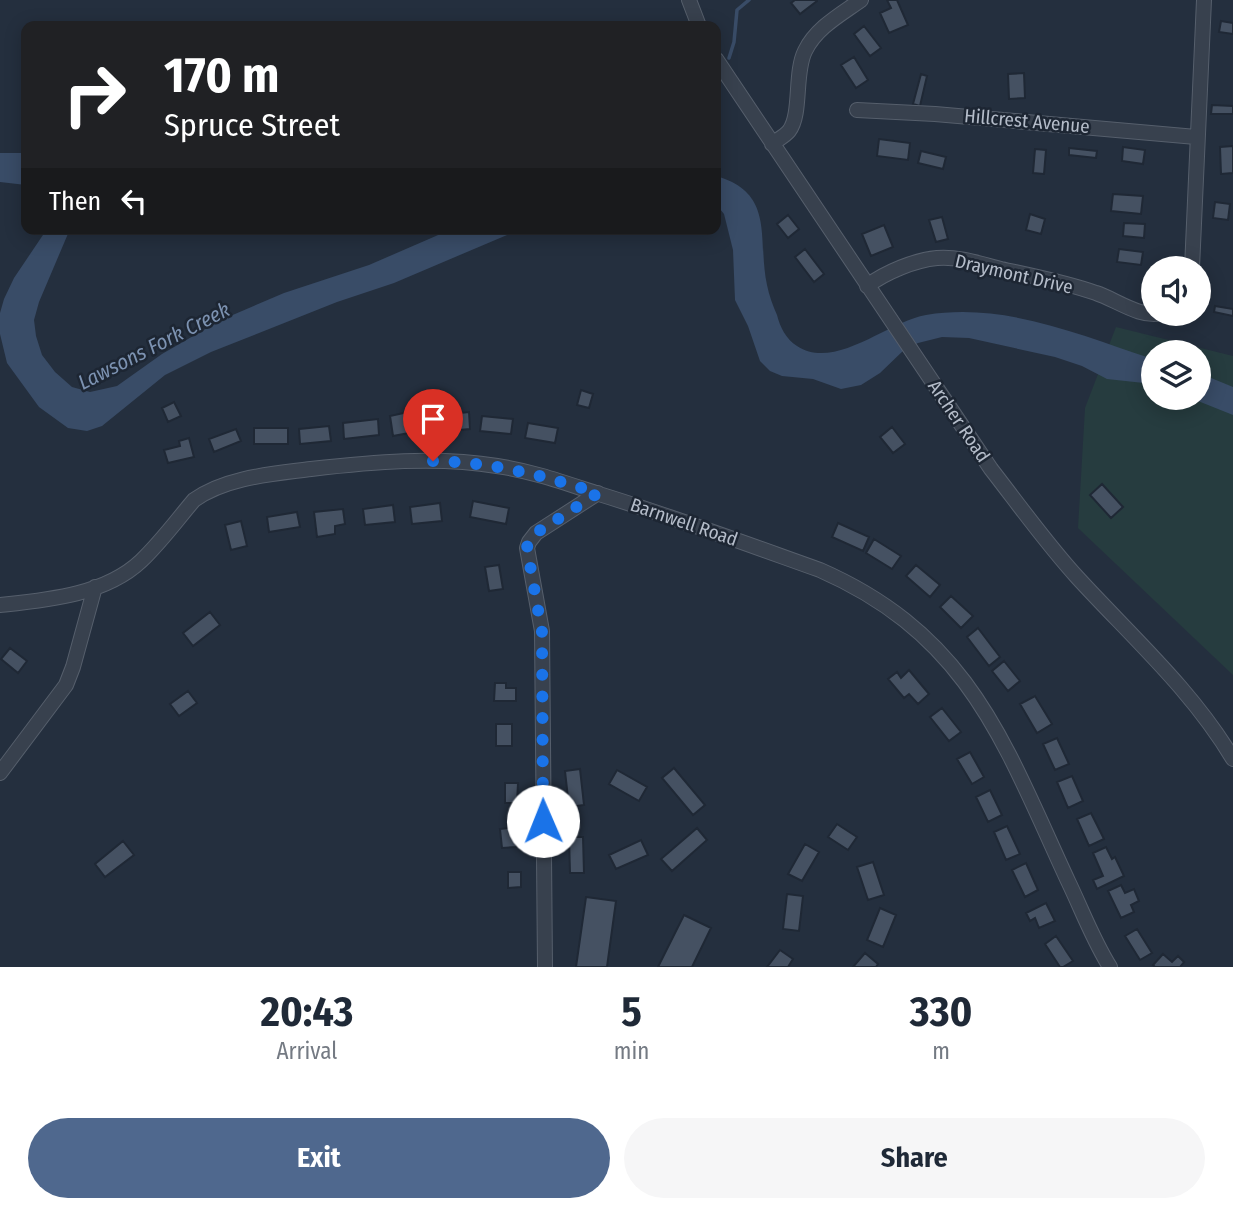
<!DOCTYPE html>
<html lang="en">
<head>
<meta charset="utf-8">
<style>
	body { margin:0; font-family:"Fira Sans Condensed",sans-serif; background:#f6f6f7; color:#1f2937; height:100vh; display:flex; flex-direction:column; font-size:26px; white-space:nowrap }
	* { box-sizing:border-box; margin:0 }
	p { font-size:23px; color:#747a83 }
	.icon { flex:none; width:38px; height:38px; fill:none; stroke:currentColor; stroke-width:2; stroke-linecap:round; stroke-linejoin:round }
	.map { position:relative; height:967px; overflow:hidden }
	.details { display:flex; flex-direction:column; background:#fff; flex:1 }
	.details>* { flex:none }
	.banner { position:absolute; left:21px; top:21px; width:700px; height:214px; border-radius:14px; box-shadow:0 4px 18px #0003; background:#202124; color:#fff; overflow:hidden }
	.controls { position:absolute; left:1141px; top:256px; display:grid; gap:14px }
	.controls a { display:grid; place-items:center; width:70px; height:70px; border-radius:50%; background:#fff; box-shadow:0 4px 18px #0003; font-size:35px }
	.pin { position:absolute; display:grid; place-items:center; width:60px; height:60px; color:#fff; margin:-72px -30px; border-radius:50% 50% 50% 0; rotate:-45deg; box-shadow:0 0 7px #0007 }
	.pin .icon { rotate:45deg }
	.me { position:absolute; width:77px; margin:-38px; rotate:359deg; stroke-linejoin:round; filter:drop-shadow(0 0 5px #0008) }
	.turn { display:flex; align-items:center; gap:24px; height:147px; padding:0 28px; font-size:32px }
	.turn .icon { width:91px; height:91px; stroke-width:2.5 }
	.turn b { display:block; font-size:49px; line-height:60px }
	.then { display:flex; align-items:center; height:66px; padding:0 28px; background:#0003; gap:14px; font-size:26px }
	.eta { display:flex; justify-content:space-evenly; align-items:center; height:119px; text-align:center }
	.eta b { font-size:42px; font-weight:700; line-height:49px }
	.button { display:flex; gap:14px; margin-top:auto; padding:14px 28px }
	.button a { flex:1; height:80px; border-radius:42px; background:#4f688e; color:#fff; font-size:28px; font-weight:700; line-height:80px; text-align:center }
	.button a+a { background:#f6f6f7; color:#1f2937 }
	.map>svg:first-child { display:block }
</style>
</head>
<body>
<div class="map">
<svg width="1233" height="967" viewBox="0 0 1233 967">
	<rect width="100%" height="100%" fill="#242f3e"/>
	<path fill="#263c3f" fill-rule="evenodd" d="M1116,327L1233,356V675L1078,528L1085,408ZM1153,352H1199V397H1153Z"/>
	<path fill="#394c67" d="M0,153H26V185L0,182Z
		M716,176C776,193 757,239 767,285C769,295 773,306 777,315C780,327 786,339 797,346C835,371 887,322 926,315C1005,302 1080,335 1153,359V384L1107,379L1082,366L1055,357L969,338L942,337L918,343L905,349L880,373L861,385L841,389L813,379L782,376L770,371L760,361L748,326L735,300L733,250L724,214L716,204Z
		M47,229H70L39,302L34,320L36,336L42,355L55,372L72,387L90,392L117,386L162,354L221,320L284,293L369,265L452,229H521L394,283L337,302L211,352L165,375L102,426L87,431L68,428L39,407L7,363L0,334V313L4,299L14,278Z
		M1199,373L1233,387V415L1188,397H1199Z"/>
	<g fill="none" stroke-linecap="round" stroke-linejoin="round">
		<path stroke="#394c67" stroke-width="3.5" d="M729,58L734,42L737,10L749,0"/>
	</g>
	<path fill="#455162" stroke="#1f2835" stroke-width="2" d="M795,0H817V1L800,14L791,3Z
		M887,0H897L908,25L889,33L880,13L891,8Z
		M1221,21L1233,23V34L1219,32Z
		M864,26L881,48L870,56L854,34Z
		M854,57L868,80L856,88L841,65Z
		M1024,73L1025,98L1009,99L1008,74Z
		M921,74L927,76L920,106L913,104Z
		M1212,105L1233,106V114H1211Z
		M879,139L910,143L908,160L877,156Z
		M1233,146V173L1221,174L1220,147Z
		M1123,147L1145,150L1143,164L1122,161Z
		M1069,148L1097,151L1096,158L1069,155Z
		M1035,149L1046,150L1044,174L1033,173Z
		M921,151L946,157L943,169L918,163Z
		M1113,194L1143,196L1141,214L1111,211Z
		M1215,202L1230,204L1228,220L1213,218Z
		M1030,214L1045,219L1041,234L1026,230Z
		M788,215L799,229L788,238L777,224Z
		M942,217L948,239L936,242L929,220Z
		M1124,223L1145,224L1144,238L1123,236Z
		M884,225L893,247L871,256L862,234Z
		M805,249L824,274L814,282L795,257Z
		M1119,249L1143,252L1141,265L1117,262Z
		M1215,306L1233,309V316L1214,312Z
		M581,390L593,394L589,408L577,405Z
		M174,402L181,416L168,422L162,408Z
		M443,405H450L451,414L469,412L470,429L438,432L437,414L443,413Z
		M408,412L409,417L422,414L425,430L393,436L390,416Z
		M482,416L513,419L511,434L480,431Z
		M378,419L379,435L344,439L343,423Z
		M528,423L558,428L555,443L525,438Z
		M329,426L331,441L300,444L299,429Z
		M892,427L905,444L893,453L880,437Z
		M254,428H288V444H254Z
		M236,429L241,441L214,452L209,439Z
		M189,438L194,457L168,463L164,450L180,446L179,441Z
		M1102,484L1123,507L1111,518L1090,495Z
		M473,501L509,508L506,524L470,517Z
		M440,503L442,521L412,524L410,507Z
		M393,505L395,522L365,525L363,509Z
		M343,509L345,524L335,526V534L317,537L314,512Z
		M297,512L300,527L269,532L267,517Z
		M241,521L247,546L231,550L225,525Z
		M838,523L869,537L863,551L832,537Z
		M874,539L901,556L892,569L866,553Z
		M499,565L503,589L489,591L485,567Z
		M916,565L940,585L930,597L906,576Z
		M951,596L973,616L961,628L940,607Z
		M210,612L220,625L193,646L183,633Z
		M978,628L1000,657L989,666L967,637Z
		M10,648L27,661L18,673L1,659Z
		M1004,661L1020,681L1008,691L992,671Z
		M909,670L929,694L918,704L909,694L904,698L888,679L897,672L901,678Z
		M495,683H506V688H516V701H494Z
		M188,691L197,703L179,716L170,704Z
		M1035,696L1052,724L1037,733L1020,704Z
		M942,708L961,732L949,741L930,717Z
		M496,724H512V746H496Z
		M1057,738L1069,764L1055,770L1043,744Z
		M970,752L984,777L972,784L957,759Z
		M674,768L705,805L693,815L662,778Z
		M580,769L584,805L569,807L565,771Z
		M617,770L647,787L639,801L609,784Z
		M1072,776L1083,801L1068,808L1057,782Z
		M505,783H518L517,803H505Z
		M990,790L1002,815L988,822L976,797Z
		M1091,813L1104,839L1089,846L1077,819Z
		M837,824L857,837L848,850L828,837Z
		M1007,826L1020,854L1006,860L994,832Z
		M515,827L517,847L502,848L500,829Z
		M697,828L707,840L672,871L661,859Z
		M569,837H583L584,873H570Z
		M641,840L648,855L616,869L609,855Z
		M123,841L134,855L105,877L95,864Z
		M805,844L819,852L802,881L788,874Z
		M1106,847L1112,859L1115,857L1124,876L1097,889L1093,880L1103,876L1093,853Z
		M873,862L884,895L868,900L857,867Z
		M1026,863L1038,890L1025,897L1012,870Z
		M508,872H521V887L508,888Z
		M1121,885L1125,893L1134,889L1139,901L1131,905L1134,912L1121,918L1108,891Z
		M787,894L803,896L799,931L783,929Z
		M586,897L616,901L607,967H576Z
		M1046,903L1055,921L1039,928L1035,918L1030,921L1026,913Z
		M880,908L896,915L883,947L867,940Z
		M684,915L711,928L692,967H658Z
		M1137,929L1152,953L1140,960L1125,936Z
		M1056,936L1073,961L1063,967H1060L1045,944Z
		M780,950L793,959L788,967H767Z
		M865,953L878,964L876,967H853Z
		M1163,954L1172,962L1178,956L1184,962L1180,967H1155L1153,965Z"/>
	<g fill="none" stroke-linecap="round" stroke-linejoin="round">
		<defs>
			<path id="minor" d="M689,0L699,26
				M716,59L991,469C1019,505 1046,543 1077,577C1131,636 1192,690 1233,759
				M857,110L935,114L1196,137
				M772,144C777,140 785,136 789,131C802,114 794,73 805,51C816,28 840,15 861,0
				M1192,268L1204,0
				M867,286C886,272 915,260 937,258C958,256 981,264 1001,269C1033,276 1065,282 1096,293C1115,299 1141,319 1162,313
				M0,605C47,600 105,595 141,561C161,542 177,520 194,500C226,477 273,474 311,469C372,462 436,456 497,466C532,471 565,483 599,494C674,517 747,544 820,570C970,636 1004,743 1068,881C1082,910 1093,940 1110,967
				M0,773L66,685L73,667L95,587
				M545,967L542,631L527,548L529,542L536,533L598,493"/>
		</defs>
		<use href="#minor" stroke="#565f6c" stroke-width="16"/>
		<use href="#minor" stroke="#38414e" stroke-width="14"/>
	</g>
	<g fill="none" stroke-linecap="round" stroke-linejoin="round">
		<path stroke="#1a73e8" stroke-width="12" stroke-dasharray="0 21.6" d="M433,461C496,463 537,474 598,493L536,533L528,542L527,548L542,632L543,821"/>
	</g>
	<g text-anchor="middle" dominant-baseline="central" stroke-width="5" stroke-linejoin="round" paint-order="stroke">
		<g font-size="19" fill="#b4bcc9" stroke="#1d2633">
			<text transform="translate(1027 121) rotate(5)">Hillcrest Avenue</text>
			<text transform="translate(1014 274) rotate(13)">Draymont Drive</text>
			<text transform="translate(959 421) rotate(56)">Archer Road</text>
			<text transform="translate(684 522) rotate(19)">Barnwell Road</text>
		</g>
		<g font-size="21" font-style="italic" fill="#7c92b1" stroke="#1d2633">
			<text transform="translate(154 346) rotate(-27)">Lawsons Fork Creek</text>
		</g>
	</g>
</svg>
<div class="controls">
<a><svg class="icon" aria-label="sound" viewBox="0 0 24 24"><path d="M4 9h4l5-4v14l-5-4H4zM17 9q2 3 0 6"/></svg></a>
<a><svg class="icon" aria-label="layers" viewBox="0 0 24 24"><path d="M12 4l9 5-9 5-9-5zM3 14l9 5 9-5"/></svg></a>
</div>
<div class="pin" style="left:433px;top:461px;background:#d93025"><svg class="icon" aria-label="arrive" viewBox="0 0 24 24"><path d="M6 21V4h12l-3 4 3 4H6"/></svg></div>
<svg class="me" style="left:543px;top:821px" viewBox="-20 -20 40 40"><circle r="19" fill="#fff"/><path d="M0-13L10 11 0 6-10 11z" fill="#1a73e8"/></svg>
<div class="banner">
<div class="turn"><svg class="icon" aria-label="right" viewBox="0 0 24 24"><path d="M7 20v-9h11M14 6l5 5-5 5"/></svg><div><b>170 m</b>Spruce Street</div></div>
<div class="then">Then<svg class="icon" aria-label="left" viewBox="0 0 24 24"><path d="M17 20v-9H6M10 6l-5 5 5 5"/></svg></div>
</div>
</div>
<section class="details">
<div class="eta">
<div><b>20:43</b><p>Arrival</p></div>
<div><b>5</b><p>min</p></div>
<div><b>330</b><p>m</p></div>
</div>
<div class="button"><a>Exit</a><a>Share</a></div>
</section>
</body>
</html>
